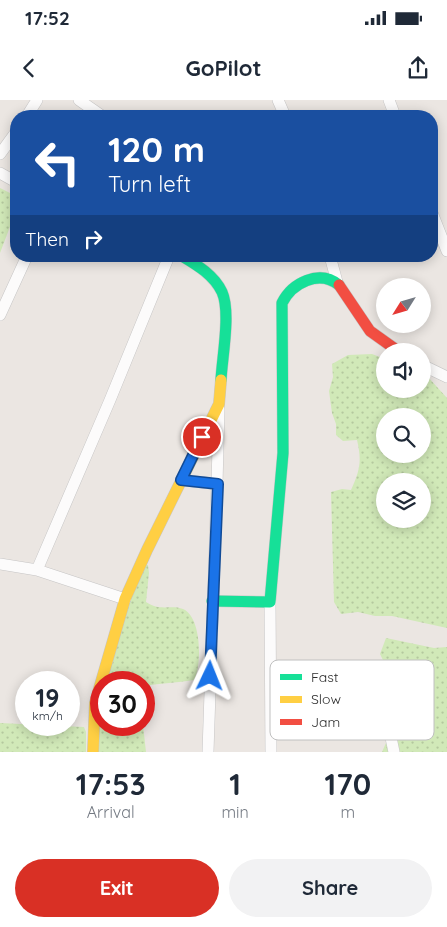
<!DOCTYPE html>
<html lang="en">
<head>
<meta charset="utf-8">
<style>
	body { margin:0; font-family:Quicksand,sans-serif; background:#f2f2f3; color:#1f2937; height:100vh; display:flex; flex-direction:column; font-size:19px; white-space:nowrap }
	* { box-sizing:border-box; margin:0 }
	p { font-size:16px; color:#747a83 }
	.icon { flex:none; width:28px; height:28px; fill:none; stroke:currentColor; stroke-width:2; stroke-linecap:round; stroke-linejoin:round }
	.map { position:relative; height:652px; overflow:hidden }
	.details { display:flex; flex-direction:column; background:#fff; flex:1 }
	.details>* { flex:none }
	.hud { position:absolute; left:10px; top:10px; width:428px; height:152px; border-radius:20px; box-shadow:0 2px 12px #0003; background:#1a4fa0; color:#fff; overflow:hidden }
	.needle { width:32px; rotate:233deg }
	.buttons { position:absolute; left:376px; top:178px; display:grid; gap:10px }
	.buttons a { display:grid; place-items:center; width:55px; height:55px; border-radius:50%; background:#fff; box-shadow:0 2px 12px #0003; font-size:25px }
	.speed { position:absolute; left:15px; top:571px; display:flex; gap:10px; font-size:25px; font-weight:700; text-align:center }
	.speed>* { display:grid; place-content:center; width:65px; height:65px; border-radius:50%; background:#fff; box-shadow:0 2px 12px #0003; line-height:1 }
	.speed small { font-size:12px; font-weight:400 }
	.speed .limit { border:8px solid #d22; background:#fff; color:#111 }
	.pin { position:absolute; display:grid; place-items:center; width:42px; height:42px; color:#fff; margin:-21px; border:2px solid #fff; border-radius:50%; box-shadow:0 1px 5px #0007 }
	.me { position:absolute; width:55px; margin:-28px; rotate:2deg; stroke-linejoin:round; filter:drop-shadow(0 0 4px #0008) }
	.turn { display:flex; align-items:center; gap:18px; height:105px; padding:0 15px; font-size:22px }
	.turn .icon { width:65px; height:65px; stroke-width:2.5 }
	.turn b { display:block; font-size:35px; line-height:42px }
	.then { display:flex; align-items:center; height:48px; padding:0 15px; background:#0003; gap:10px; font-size:19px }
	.eta { display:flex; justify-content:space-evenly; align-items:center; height:85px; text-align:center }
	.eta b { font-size:30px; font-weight:700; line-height:35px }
	.cta { display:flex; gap:10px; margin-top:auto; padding:10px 15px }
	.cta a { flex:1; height:58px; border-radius:30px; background:#d93025; color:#fff; font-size:20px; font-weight:700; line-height:58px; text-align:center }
	.cta a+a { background:#f2f2f3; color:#1f2937 }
	.status { display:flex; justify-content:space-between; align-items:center; height:35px; padding:0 25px; background:#fff; direction:ltr }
	.status svg { height:14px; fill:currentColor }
	header { display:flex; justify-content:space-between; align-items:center; height:65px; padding:0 15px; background:#fff; font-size:22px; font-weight:700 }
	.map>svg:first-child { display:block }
</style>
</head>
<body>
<div class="status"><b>17:52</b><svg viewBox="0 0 49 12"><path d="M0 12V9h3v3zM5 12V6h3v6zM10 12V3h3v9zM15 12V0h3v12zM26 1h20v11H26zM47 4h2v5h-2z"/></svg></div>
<header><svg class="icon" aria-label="back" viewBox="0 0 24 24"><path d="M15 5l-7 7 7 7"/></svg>GoPilot<svg class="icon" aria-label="share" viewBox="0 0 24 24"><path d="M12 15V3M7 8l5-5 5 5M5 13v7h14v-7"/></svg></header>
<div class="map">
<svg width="447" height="652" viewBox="0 0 447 652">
	<defs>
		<pattern id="grass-dots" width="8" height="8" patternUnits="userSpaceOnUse" patternTransform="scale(1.25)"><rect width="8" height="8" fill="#d1e9b8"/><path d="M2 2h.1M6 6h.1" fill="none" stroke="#b4c89e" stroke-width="1.8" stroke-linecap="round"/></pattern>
	</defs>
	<rect width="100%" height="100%" fill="#ebe6e2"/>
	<path fill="url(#grass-dots)" fill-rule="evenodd" d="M0,88L16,96V111L0,153Z
		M372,254L385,259V289H422L423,274L428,277L447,298V528L392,516H375L358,512L341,514L334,502L331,392L342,389L351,390C360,370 362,361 357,340L343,341L336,335V324L332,313L329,291L333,277L332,264L348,255ZM422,316V354H385V316ZM422,381V419H385V381Z
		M143,464L148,465L149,473L146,502C161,512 171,504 183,509C202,517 202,566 194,580C177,583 161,583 144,586V582H101V625H143L146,652H92L97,589L138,474Z
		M386,538L434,548L447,547V652H382L392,629L400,595L380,554Z
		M0,623L84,627L86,632V652H0Z"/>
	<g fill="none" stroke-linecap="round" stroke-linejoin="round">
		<defs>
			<path id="street" d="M79,0L102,16
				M278,0L285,16
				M389,0L395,16
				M27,16L37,0
				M0,54L16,32
				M0,73L16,82
				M431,110L447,151
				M330,156L337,182
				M0,215L27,156
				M422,265L447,277
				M181,380L217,384L208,652
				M217,384L219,309
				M0,464L37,470L125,499
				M37,470L110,300L169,156
				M270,502L271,652
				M271,580L369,586L377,588L382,595L394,652"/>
			<path id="fast" d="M182,156C197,165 214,175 222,192C231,212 222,258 221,280
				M212,501L270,502L283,353L282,203C292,183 319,169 339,185"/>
			<path id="slow" d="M93,652L95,603L125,499L147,450L219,304L221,280"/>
			<path id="jam" d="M339,185L370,231L398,251"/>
		</defs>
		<use href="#street" stroke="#c6c5c5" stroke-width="12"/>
		<use href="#fast" stroke="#c6c5c5" stroke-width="12"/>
		<use href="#slow" stroke="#c6c5c5" stroke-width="12"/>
		<use href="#jam" stroke="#c6c5c5" stroke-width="12"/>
		<use href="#street" stroke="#fcfbfb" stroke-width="11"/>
		<use href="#fast" stroke="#16e098" stroke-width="11"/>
		<use href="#slow" stroke="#ffcf43" stroke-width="11"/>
		<use href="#jam" stroke="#f24e42" stroke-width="11"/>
	</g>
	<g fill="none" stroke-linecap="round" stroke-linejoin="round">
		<defs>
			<path id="route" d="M202,337L181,380L218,384L210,576"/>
		</defs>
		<use href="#route" stroke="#114b97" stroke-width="12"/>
		<use href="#route" stroke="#1a73e8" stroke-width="9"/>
	</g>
	<rect x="270" y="560" width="164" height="80" rx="8" fill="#fff" stroke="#c0c0c0" stroke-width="1"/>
	<rect x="280" y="574" width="22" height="6" fill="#16e098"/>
	<rect x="280" y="596" width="22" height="7" fill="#ffcf43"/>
	<rect x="280" y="619" width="22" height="6" fill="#f24e42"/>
	<g font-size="14" fill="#2d2d2d">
		<text x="311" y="582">Fast</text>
		<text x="311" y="604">Slow</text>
		<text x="311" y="627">Jam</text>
	</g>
</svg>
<div class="buttons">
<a><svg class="needle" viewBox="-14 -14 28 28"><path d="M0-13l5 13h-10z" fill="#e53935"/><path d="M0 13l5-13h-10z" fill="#747a83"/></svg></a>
<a><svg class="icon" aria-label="sound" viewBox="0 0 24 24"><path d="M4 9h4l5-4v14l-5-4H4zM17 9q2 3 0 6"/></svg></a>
<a><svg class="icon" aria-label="search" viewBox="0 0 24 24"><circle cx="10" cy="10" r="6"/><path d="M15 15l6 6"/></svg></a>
<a><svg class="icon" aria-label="layers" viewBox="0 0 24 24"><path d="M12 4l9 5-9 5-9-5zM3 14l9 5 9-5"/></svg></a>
</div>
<div class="speed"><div>19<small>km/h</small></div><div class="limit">30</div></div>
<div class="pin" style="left:202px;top:337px;background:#d93025"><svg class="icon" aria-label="arrive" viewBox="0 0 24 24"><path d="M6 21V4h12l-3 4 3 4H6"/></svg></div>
<svg class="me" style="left:210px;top:576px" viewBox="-20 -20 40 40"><path d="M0-17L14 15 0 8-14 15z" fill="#1a73e8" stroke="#fff" stroke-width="4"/></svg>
<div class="hud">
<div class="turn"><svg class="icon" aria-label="left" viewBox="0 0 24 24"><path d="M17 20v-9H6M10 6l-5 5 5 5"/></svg><div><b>120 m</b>Turn left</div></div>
<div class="then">Then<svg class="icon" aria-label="right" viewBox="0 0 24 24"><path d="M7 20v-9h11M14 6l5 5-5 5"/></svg></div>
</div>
</div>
<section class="details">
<div class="eta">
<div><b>17:53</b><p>Arrival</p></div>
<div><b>1</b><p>min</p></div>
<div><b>170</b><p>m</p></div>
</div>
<div class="cta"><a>Exit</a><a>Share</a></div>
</section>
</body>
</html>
